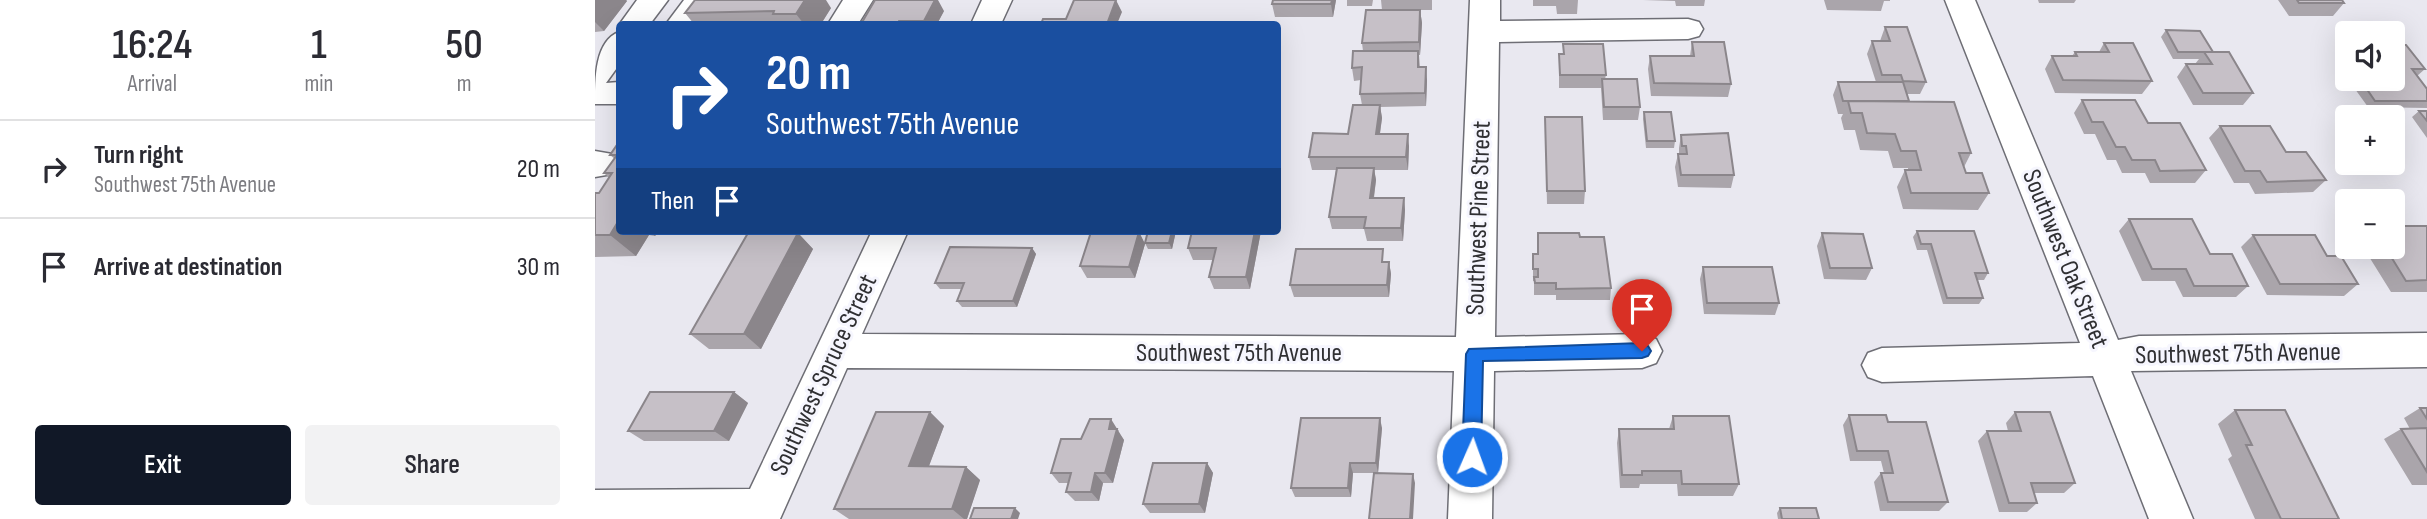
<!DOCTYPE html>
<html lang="en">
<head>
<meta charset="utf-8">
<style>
	body { margin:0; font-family:"Sofia Sans Condensed",sans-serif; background:#f2f2f3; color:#2b2b33; height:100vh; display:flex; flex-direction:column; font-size:26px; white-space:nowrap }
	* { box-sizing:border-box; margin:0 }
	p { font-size:23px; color:#7c7c81 }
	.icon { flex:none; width:38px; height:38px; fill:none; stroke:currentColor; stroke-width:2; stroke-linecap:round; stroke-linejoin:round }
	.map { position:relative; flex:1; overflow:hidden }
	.panel { display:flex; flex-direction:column; background:#fff; width:595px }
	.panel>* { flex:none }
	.hud { position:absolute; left:21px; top:21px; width:665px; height:214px; border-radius:7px; box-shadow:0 7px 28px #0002; background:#1a4fa0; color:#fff; overflow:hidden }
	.controls { position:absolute; left:1740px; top:21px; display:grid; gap:14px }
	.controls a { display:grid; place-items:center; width:70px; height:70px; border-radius:7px; background:#fff; box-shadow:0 7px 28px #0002; font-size:35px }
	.pin { position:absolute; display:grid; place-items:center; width:60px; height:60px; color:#fff; margin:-72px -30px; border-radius:50% 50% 50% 0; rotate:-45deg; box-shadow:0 0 7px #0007 }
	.pin .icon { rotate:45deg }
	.me { position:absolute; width:77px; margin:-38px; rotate:2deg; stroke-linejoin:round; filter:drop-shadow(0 0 5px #0008) }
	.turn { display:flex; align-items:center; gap:24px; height:147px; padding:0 35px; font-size:32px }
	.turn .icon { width:91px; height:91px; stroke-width:2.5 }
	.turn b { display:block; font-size:49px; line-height:60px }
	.then { display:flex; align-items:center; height:66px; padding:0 35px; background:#0003; gap:14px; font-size:26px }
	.eta { display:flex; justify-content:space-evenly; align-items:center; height:119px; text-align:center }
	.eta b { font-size:42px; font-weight:600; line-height:49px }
	.action { display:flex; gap:14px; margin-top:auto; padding:14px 35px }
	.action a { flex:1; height:80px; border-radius:7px; background:#111827; color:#fff; font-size:28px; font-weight:600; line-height:80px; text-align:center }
	.action a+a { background:#f2f2f3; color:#2b2b33 }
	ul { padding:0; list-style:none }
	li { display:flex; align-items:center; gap:21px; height:98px; padding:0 35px; border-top:2px solid #e1e1e2 }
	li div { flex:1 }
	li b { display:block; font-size:26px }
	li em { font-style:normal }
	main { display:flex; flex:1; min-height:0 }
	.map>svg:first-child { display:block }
</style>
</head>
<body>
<main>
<section class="panel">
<div class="eta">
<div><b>16:24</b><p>Arrival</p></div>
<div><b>1</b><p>min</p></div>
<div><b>50</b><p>m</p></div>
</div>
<ul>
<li><svg class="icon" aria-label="right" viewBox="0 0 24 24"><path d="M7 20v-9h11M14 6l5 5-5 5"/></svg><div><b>Turn right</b><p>Southwest 75th Avenue</p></div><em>20 m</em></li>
<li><svg class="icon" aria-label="arrive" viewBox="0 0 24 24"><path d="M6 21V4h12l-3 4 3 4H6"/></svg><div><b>Arrive at destination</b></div><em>30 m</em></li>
</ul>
<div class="action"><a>Exit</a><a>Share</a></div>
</section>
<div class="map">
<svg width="1832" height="519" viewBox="0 0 1832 519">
	<rect width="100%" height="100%" fill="#e9e8f0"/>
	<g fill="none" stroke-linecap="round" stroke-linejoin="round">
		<defs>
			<path id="minor" d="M42,0H73L55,24L24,25Z
				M89,0H120L102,24H71Z
				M248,0H278L263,24H233Z
				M387,0H417L406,24H376Z
				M875,0H905V21L1093,19L1104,22L1108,29L1104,36L1093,39L904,42L900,337L1047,334L1061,339L1067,351L1061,363L1047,368L899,371L897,519H853L859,371L252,368L185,519H0V490L155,489L277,231H313L267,334L861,337Z
				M1350,0H1380L1523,340L1544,336L1832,333V367L1536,371L1598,519H1554L1498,376L1287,382L1273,377L1267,365L1273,353L1287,348L1485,343Z
				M24,32V65L11,83L24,82V104H0C0,78 0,41 24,32Z
				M0,151L23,155V173L0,177Z"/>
		</defs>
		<use href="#minor" stroke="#6e6e75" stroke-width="3"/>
		<use href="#minor" fill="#fff" fill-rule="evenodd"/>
	</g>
	<path fill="#aaa5ab" d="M0,0H31L32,1L9,31L0,32Z
		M678,0H741L738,17H680L677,4Z
		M752,0H778L777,6H752Z
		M786,0H837V10H825L827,23L825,55H824L825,67L832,80L831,106L785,107L787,118L785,134L814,146L813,170H779L781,180L779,198H809L810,210L808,241H772L769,229H737L734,217L741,170H717L714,157L753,134L767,105L765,94L766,80L759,81L757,68L768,51L767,43L787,10Z
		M938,0H983L982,14H962L961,6H938Z
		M1048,0H1110L1109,6H1081L1080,1Z
		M1229,0H1295V1H1289L1286,11L1232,10Z
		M1443,0H1481L1479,3H1444Z
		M1683,0H1747L1749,3L1738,16H1694Z
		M236,8L226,24H96H99L90,13Z
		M349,11L342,24H266Z
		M1290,27L1331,82L1325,94H1312L1314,101L1376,153L1369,167L1371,173L1394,193L1383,210L1308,209L1302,187L1310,170H1313V168H1298L1293,151L1265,150L1260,130H1249L1246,118L1248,114H1243L1238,95L1243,82H1281L1272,54L1277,41H1285Z
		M1571,30L1618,52L1658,93L1648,105H1598L1582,77L1591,64H1600L1604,59H1578L1566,37Z
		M1097,42L1136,84L1133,97L1056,96L1053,69L1055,56H1095Z
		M1509,43L1557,81L1547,94L1460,93L1450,69L1457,56H1477L1480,52H1504Z
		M968,44L1011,75L1010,79L1045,107L1043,120H1008L1006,88H964V54H968Z
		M1797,45L1830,69L1822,76L1832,89V108L1773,107L1760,89L1764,86L1759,79H1797Z
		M1487,100L1553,123L1611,170L1600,183H1555L1550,173H1527L1521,160H1512L1500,134H1489L1479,113Z
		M1824,111H1832V138L1817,117Z
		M1049,112L1080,141L1079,148H1051L1048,119Z
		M950,117L990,191L989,204H952Z
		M1625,126L1691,152L1731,180L1718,192L1660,194L1654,183H1639L1614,138Z
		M1086,135L1139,175L1136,188L1083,187L1080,167L1083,154H1084V148Z
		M24,142V231H64L60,236L54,235L41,256L0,257V193H4L14,178L9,173L20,159L15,155Z
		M1534,219L1615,254L1653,286L1641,297H1588L1580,281H1547L1524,231Z
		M1832,226V292H1796L1768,247H1797Z
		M372,231H446L445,232H373Z
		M553,231H581L577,249H553L550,243Z
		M666,231L655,289H619L614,277L618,260H598L593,248Z
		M1322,231L1393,273L1389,280H1382L1388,298L1384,304H1348L1332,250H1322L1318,237Z
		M544,232L550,244L540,278H492L485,266Z
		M203,233L218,249L166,349H114L95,334Z
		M943,233L985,237L1016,288L1015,300H961V295H939V281H938V254H943Z
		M1227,233L1277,268L1271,280L1229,279L1222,246Z
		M1658,235L1732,256L1763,284L1749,296L1672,295L1646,247Z
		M437,248L441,254L422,307H367L362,301L366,289H345L340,283Z
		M794,262L796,274L794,297H699L695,285Z
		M1108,267L1184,303L1180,315L1109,314L1105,279Z
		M139,392L153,403L134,441H49L33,431Z
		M1825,408H1832V485H1817L1789,439L1806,429H1815L1809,418Z
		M1640,410L1744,519H1660L1633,459L1637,456L1623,424Z
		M335,412L349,426L334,466L371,467L385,480L372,519H254L239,509Z
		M1420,412L1480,483L1469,493H1439L1442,503L1432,512H1404L1383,441L1392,431H1413L1411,423Z
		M1254,415L1293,422L1353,502L1344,511H1285L1279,482L1286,473H1289L1286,461H1255L1248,425Z
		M1078,416L1144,484L1138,496H1083L1082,484H1045L1044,488H1025L1022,443L1024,429H1074Z
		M787,428L783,473H758L756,497H700L696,488Z
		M524,430L523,432L529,440L518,483H508L504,501H480L471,492L473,483H464L456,473L486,439Z
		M612,463L618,473L610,513H555L548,504Z
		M1185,508L1224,519H1183L1182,513Z"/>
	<path fill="#8b868b" d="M0,0H31L32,1L9,31L0,22Z
		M208,0H231L236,8L226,24H209L201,14Z
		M340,0H343L349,11L342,24H331L329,21Z
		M521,0L527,12L522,24H512Z
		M737,0H741L738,17L736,4Z
		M825,10L827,23L825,55L824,42Z
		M831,67L832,80L831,106L830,93Z
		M785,105L787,118L783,146L781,134Z
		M813,134L814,146L813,170L811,157Z
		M779,168L781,180L777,210L775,198Z
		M809,198L810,210L808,241L806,228Z
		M24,220V231H49L54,235L41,256L15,235Z
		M55,231H64L60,236Z
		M577,231H581L577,249L574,243Z
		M660,231H666L655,289L651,277Z
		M544,232L550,244L540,278L534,267Z
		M203,233L218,249L166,349L149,334Z
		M437,248L441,254L422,307L418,301Z
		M794,262L796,274L794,297L792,285Z
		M139,392L153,403L134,441L119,431Z
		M335,412L349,426L329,479L314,466Z
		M785,418L787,428L783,473L781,463Z
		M516,419L529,440L518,483L510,473L514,429Z
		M612,463L618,473L610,513L604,504Z
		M755,463L758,473L756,497L753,488Z
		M371,467L385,480L372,519H369L357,509Z
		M500,473L508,483L504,501L496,492Z
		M818,474L820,483L818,519H815Z
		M420,508L425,513L423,519H416Z"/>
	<path fill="#c6c0c7" stroke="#8b868b" stroke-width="2" d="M100,0H210L201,14H178L179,11L90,13Z
		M280,0H340L329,21H304L302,24H266Z
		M479,0H521L512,24H446L448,19H471Z
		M678,0H737L736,4H677Z
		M1702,0H1747L1749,3H1704Z
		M771,10H825L824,42L767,43Z
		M1290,27H1312L1331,82L1308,81L1306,75H1287L1277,41H1295Z
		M1571,30L1605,31L1618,52H1583Z
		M1097,42H1129L1136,84L1059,83L1055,56H1099Z
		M1509,43H1538L1557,81L1468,80L1457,56H1482L1480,52H1514Z
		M968,44H1008L1011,75H965L964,54H969Z
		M1797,45H1811L1830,69H1817L1832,89V101H1780L1767,82H1773L1770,79H1797Z
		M758,51H823V67H831L830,93L765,94L767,67L757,68Z
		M1609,52H1634L1658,93H1608L1591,64H1617Z
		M1007,79H1042L1045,107H1009Z
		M1243,82H1308L1314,101H1248Z
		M1487,100H1540L1553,123H1585L1611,170L1565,171L1560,160H1537L1530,147H1521L1508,122H1497Z
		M1253,101L1359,102L1376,153H1364L1371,173H1387L1394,193H1316L1310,170H1326L1321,151H1306L1300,134L1272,133L1267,113H1256Z
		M758,105H785L781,134H813L811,157H714L718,133L753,134Z
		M1824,111H1832V121Z
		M1049,112H1076L1080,141H1052Z
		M950,117H987L990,191H952Z
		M1625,126H1675L1691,152H1711L1731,180L1672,182L1665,171H1650Z
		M1133,133L1139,175H1086L1083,154H1092L1091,146H1087L1086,135Z
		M24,142V220L15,235H0V193H4L17,173H9L22,155H15Z
		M742,168H779L775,198H809L806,228H769L771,217H734Z
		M1534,219H1597L1615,254H1637L1653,286H1599L1591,269H1557Z
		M1797,226H1832V280L1811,281L1790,247H1797Z
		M553,231H577L574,243H550Z
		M597,231H660L651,277H614L621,248H593Z
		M1322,231H1379L1393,273H1380L1388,298H1352L1336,244H1326Z
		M496,232H544L534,267L485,266Z
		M153,233H203L149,334H95Z
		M943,233H984L985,237H1009L1016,288L961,289V283H940L939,277H943V269H938V254H943Z
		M1227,233L1268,234L1277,268H1235Z
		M1658,235H1720L1732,256H1746L1763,284H1685Z
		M355,247L437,248L418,301H362L369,283H340Z
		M701,249H788L787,262H794L792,285H695Z
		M1108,267H1177L1184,303H1112Z
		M55,392H139L119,431H33Z
		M1825,408H1832V419Z
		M1640,410H1690L1744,519H1686L1651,445H1657Z
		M281,412H335L314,466L371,467L357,509H239Z
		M1420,412H1455L1480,483H1436L1442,503H1414L1392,431H1426Z
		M1254,415H1291L1293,422H1331L1353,502H1293L1286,473H1298L1293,451H1262Z
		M1078,416H1134L1144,484H1087L1086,471H1047V475H1027L1024,429H1079Z
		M706,418H785L781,463H755L753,488H696Z
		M495,419H516L514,429H522L510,473H500L496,492H471L476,473H456L466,439H486Z
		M1832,428V472L1806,429Z
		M558,463H612L604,504H548Z
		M779,473L818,474L815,519H774Z
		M379,508H420L416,519H375Z
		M1185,508H1221L1224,519H1187Z"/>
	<path fill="#1a73e8" stroke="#114b97" stroke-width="2" d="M1047,343L1053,346L1056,351L1053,356L1047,358L888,361L886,457L883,463L877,466L870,463L867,457L871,354L874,349Z"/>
	<g text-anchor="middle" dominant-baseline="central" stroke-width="6" stroke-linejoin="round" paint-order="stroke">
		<g font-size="26" fill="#303033" stroke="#f6f6fe">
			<text transform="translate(884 218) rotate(-88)">Southwest Pine Street</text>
			<text transform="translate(1470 259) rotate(68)">Southwest Oak Street</text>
			<text x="644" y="353">Southwest 75th Avenue</text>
			<text transform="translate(1643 354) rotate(-1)">Southwest 75th Avenue</text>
			<text transform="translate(229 375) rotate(-65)">Southwest Spruce Street</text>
		</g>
	</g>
</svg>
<div class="controls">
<a><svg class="icon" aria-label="sound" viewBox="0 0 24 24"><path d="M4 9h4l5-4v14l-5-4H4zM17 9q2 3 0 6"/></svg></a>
<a>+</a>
<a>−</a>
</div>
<div class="pin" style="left:1047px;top:351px;background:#d93025"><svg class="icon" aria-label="arrive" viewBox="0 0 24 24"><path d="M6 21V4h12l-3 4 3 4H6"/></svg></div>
<svg class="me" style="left:877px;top:457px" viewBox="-20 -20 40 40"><circle r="17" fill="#1a73e8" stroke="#fff" stroke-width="3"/><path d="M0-11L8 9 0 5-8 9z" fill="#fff"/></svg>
<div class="hud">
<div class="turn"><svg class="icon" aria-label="right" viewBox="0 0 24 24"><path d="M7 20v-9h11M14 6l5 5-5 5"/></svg><div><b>20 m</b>Southwest 75th Avenue</div></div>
<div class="then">Then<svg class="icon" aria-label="arrive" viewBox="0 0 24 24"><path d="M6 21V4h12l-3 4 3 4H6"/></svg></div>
</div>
</div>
</main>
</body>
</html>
